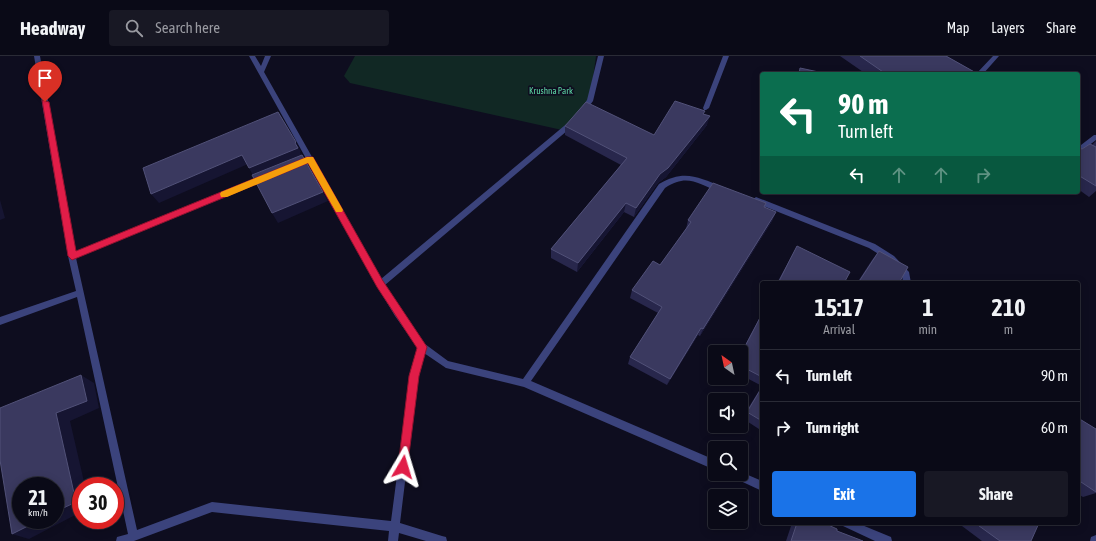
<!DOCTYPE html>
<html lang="en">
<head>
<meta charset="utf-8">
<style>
	body { margin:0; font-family:"Asap Condensed",sans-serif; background:#181824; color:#f1f3f6; height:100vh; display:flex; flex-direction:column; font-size:15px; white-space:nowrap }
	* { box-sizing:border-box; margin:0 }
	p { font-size:13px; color:#999aa1 }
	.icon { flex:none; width:22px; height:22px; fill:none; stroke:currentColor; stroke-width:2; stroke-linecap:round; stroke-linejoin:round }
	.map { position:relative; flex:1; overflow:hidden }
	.side { position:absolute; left:760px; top:225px; width:320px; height:244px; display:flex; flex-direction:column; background:#0a0a17; border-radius:4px; box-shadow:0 2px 10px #0003,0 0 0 1px #2a2b36 }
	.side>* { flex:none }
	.guide { position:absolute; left:760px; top:16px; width:320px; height:122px; border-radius:4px; box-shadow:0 2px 10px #0003,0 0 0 1px #2a2b36; background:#0b6e4f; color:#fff; overflow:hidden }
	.needle { width:26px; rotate:327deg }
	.buttons { position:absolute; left:708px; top:289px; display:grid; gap:8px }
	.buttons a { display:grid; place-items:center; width:40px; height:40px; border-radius:4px; background:#0a0a17; box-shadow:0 2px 10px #0003,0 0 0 1px #2a2b36; font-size:20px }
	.speed { position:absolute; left:12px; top:421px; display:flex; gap:8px; font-size:20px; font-weight:700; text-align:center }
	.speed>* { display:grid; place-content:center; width:52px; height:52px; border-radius:50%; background:#0a0a17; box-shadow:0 2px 10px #0003,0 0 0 1px #2a2b36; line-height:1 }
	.speed small { font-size:10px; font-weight:400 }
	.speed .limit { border:6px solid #d22; background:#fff; color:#111 }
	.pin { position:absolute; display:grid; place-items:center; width:34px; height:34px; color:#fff; margin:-41px -17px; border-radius:50% 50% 50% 0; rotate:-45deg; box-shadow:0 0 4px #0007 }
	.pin .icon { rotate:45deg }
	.me { position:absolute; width:44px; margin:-22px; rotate:7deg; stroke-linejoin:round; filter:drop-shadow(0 0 3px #0008) }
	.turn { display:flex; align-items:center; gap:14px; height:84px; padding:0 12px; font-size:18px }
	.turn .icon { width:52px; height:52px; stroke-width:2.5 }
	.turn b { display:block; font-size:28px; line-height:34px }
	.lanes { display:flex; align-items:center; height:38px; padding:0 12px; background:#0003; justify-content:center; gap:20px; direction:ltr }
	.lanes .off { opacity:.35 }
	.eta { display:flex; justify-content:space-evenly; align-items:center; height:68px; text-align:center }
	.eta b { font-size:24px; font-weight:700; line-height:28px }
	.action { display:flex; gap:8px; margin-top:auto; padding:8px 12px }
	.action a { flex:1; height:46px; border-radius:4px; background:#1a73e8; color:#fff; font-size:16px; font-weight:700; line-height:46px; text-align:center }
	.action a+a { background:#181824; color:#f1f3f6 }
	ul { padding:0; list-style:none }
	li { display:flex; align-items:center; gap:12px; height:52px; padding:0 12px; border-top:1px solid #2a2b36 }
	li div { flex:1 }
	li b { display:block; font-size:15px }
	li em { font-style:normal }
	header { display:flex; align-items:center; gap:24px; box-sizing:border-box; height:56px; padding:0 20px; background:#0a0a17; border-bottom:1px solid #2a2b36 }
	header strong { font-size:19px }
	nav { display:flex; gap:22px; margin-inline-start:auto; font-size:14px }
	.search { width:280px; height:36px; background:#181824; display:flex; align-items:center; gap:10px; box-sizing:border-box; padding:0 14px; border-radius:4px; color:#999aa1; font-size:15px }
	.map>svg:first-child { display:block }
</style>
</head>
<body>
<header>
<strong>Headway</strong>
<div class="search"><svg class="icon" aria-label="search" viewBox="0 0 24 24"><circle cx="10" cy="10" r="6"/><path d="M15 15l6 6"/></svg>Search here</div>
<nav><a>Map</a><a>Layers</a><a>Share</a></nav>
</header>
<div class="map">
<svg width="1096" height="485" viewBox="0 0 1096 485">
	<rect width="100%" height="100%" fill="#0e0d1f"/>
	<path fill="#112824" d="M355,0H596L590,45L562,74L350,27L344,20Z"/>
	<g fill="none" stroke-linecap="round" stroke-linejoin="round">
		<path fill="#3b437c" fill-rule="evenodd" d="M34,0H40L75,196L263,120L265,119L269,122L267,124L76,202L137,474L212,446L391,465L410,320L418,292L395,260L377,230L249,0H255L261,10L265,0H271L264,16L381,223L570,65H574V69L385,229L401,256L425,288L448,305L523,323L659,128C684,113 698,121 723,131L724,133L720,136C697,128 688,117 665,132L531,325L715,404V414L524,331L446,312L424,297L418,320L400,467L442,480L446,481L447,485H426L399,477L398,485H388L389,475L212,456L134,485H116L117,481L128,478L77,241L0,269V261L76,235L68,200Z
			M598,0H604L593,45L584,57H580L579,55L587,44Z
			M723,0H729L709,52L706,54H704L703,52Z
			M993,0H999L983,18H976Z
			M1094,79H1096V84L1083,94L1078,93V88L1081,89Z
			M756,141L875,188L894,200L909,216L911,227H903L902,219L888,204L869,192L753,146L752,144Z
			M741,416L762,425V435L732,421L730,418H741Z
			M841,467H857L891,481L892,485H875L843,470Z
			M1096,479V485H1090L1091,481Z"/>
	</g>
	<path fill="#28274c" d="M840,0H946L978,18H866Z
		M704,58L707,69L666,121L658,127L634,161L624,156L577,216L551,202V193L621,109L565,79V70L654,79Z
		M1096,85V135L1089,141L1078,133V91L1082,93L1092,89Z
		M764,151L776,156L772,165L700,280L698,279L667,329L628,308L630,301L658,257L630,242L632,234L660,209L686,173L688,164Z
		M797,190L844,227H777Z
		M879,195L899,227H857L872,204Z
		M762,257V375L742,362L762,330L741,319V297Z
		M1078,362L1096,373V437L1083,441L1078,438Z
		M792,467H824L837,475L863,485H786Z
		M958,467H1039L1031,485H982Z"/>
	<path fill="#161532" d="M710,60L707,69L666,121L658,127L634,161L636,152L660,118Z
		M296,86L301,96H300L302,102L254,121L249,112Z
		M242,99L248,108L159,147L151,138Z
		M323,136L328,145L278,167L272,157Z
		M0,144L5,162L0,164Z
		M626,147L624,156L577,216L578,207Z
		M776,156L772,165L700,280L703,273Z
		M701,272L698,279L667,329L670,323Z
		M81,319L94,327L99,352L70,365L85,430H81V456L29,483L12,478L40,464H55L56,357Z"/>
	<path fill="#3a395f" stroke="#515178" d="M860,0H946L978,18H886Z
		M800,12L828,18H799Z
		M675,45L705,55L703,58L710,60L668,112L660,118L636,152L626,147L578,207L551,193L627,102L565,70L586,46L654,79Z
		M278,56L296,86L295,87L298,92L249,112L242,99L151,138L143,112Z
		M1090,88L1096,91V130L1078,119V91L1082,93Z
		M302,99L323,136L272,157L252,119Z
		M713,127L766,147L764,151L776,156L703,273L701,272L670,323L630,301L662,251L632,234L653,205L660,209L691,166L688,164Z
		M797,190L850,216L844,227H778Z
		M879,195L908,211L899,227H858Z
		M762,258V321L741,310V298Z
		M81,319L87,345L56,357L76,446L55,456V430H21V464H40L12,478L0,404V352Z
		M762,331V365L747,356Z
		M1078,362L1096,373V436L1078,424Z
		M797,467H824L837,473V475L863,485H791Z
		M975,467H1039L1031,485H1000Z"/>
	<path fill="#e11d48" stroke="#92132f" d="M42,44L49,46L76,195L307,101H313L383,225L427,291L419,320L407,414L403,416L399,414L398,411L409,320L417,292L377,231L308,107L72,204L68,200Z"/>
	<path fill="#f59e0b" d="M307,101H313L343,154L342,156H336L308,107L227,141H221L220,138L221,136Z"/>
	<g text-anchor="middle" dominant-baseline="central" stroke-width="3.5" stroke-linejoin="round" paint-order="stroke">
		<g font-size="9" fill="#5ed8a6" stroke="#0e0d1f">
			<text x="551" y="35">Krushna Park</text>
		</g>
	</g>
</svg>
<div class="buttons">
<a><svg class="needle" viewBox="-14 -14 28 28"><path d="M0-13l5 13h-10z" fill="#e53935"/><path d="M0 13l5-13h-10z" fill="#999aa1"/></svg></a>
<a><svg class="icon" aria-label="sound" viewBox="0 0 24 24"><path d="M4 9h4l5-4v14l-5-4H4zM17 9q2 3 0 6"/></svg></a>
<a><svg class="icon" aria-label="search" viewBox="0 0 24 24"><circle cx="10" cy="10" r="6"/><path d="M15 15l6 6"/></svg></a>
<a><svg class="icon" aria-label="layers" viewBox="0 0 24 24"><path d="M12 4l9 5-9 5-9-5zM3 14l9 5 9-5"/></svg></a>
</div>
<div class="speed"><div>21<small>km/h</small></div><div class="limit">30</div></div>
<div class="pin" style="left:45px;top:46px;background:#d93025"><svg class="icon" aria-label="arrive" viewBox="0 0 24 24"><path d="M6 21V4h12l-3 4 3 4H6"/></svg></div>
<svg class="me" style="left:403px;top:411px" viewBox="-20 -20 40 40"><path d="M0-17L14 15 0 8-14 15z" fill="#e11d48" stroke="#fff" stroke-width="4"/></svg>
<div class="guide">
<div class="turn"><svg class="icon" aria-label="left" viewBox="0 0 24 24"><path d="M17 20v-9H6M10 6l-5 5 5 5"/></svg><div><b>90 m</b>Turn left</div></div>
<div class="lanes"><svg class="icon" aria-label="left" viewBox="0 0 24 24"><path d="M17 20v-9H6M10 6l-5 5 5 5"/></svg><svg class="icon off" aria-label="ahead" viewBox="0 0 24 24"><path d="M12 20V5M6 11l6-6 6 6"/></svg><svg class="icon off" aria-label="ahead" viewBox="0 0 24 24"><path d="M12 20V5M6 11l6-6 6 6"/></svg><svg class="icon off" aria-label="right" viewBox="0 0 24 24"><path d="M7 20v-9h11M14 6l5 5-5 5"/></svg></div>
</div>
<section class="side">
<div class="eta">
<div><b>15:17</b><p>Arrival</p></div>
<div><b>1</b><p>min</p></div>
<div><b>210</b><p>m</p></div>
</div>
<ul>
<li><svg class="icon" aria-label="left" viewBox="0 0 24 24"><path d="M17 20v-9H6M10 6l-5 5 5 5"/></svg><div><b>Turn left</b></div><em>90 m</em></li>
<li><svg class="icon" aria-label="right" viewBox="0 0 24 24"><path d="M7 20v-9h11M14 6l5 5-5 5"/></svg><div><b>Turn right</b></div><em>60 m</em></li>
</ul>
<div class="action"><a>Exit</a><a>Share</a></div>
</section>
</div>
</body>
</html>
